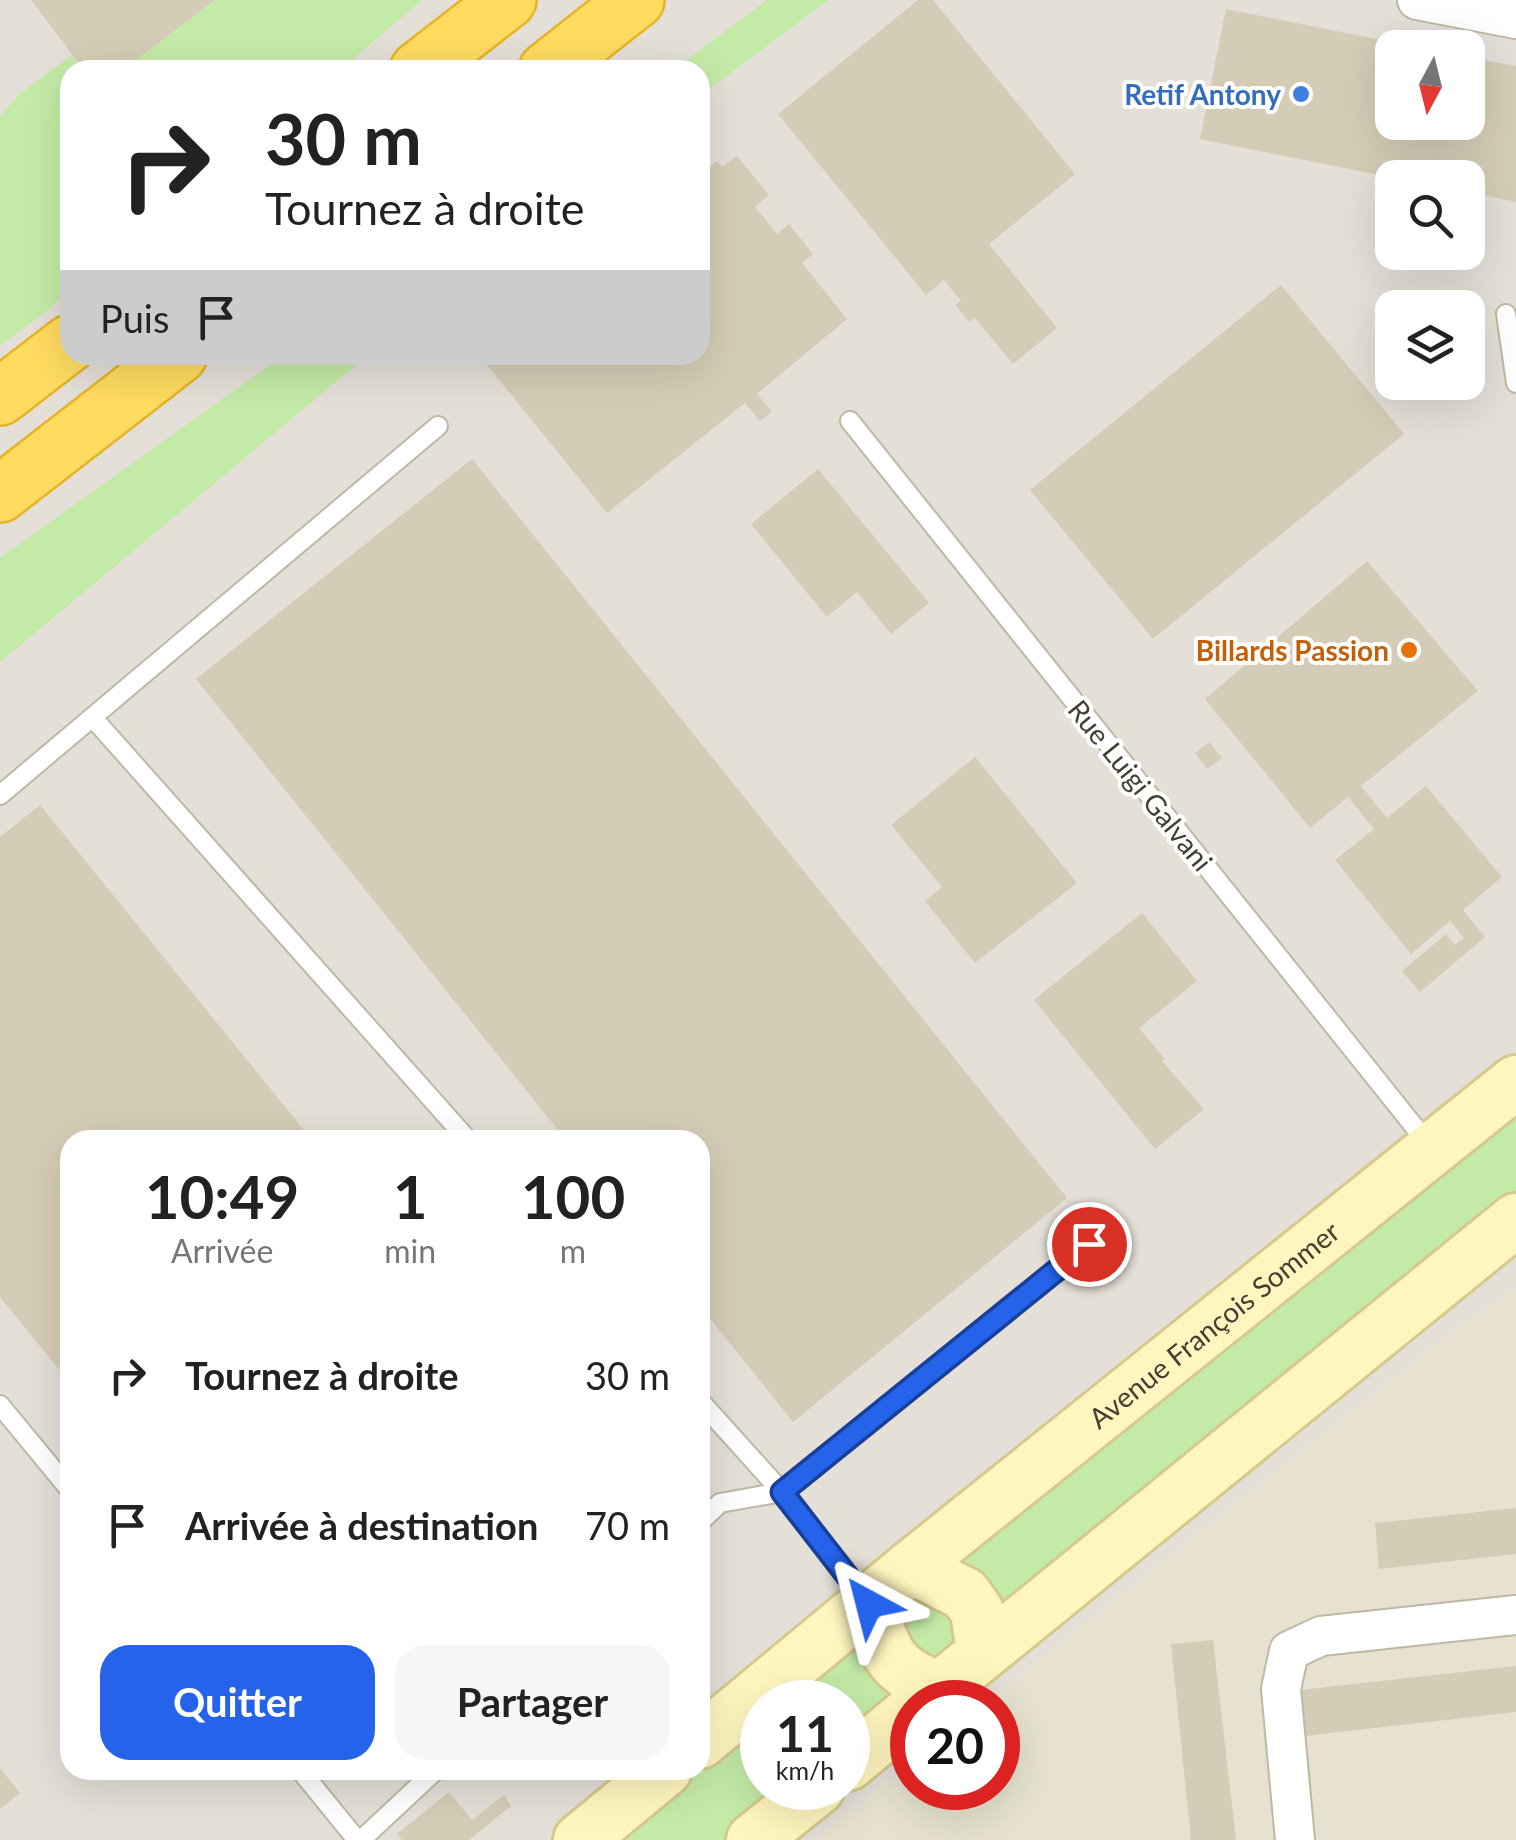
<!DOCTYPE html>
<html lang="fr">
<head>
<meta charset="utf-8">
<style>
	body { margin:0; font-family:Lato,sans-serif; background:#f6f6f6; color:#222; height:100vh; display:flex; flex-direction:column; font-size:38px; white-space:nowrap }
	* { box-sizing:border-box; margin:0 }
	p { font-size:32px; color:#767676 }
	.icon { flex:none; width:55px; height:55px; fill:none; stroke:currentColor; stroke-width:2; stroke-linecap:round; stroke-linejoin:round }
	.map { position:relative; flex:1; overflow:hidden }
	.drawer { position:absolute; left:60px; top:1130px; width:650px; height:650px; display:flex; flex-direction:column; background:#fff; border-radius:30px; box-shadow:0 10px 40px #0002 }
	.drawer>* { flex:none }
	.top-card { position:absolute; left:60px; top:60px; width:650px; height:305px; border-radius:30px; box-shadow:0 10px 40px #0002; background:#fff; color:#222; overflow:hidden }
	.needle { width:65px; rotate:187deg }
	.buttons { position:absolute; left:1375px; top:30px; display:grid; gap:20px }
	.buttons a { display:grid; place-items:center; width:110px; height:110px; border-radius:20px; background:#fff; box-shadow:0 10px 40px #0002; font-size:50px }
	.speed { position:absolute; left:740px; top:1680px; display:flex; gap:20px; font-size:50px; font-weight:700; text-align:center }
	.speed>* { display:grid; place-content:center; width:130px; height:130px; border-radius:50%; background:#fff; box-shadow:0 10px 40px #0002; line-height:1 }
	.speed small { font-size:25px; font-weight:400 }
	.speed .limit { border:15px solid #d22; background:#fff; color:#111 }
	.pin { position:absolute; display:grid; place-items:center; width:85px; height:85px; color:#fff; margin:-42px; border:5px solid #fff; border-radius:50%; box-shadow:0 2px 10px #0007 }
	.me { position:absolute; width:110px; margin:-55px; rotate:322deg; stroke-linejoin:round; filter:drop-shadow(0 0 8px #0008) }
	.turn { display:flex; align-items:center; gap:35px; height:210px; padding:0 40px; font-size:45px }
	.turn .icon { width:130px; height:130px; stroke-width:2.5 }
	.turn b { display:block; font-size:70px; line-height:85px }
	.then { display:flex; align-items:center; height:95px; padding:0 40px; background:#0003; gap:20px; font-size:38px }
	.eta { display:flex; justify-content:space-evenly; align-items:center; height:170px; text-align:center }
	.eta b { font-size:60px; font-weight:700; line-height:70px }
	.cta { display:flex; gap:20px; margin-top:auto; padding:20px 40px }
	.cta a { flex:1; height:115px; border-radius:30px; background:#2563eb; color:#fff; font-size:40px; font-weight:700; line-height:115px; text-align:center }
	.cta a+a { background:#f6f6f6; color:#222 }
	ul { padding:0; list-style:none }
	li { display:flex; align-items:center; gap:30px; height:150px; padding:0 40px }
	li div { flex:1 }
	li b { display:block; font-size:38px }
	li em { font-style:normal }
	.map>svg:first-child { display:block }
</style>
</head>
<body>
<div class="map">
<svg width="1516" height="1840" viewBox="0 0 1516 1840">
	<rect width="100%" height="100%" fill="#f2efe2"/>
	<path fill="#e6e2cf" d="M1516,1289V1840H816L912,1763V1788H998V1702H988L1447,1337Z"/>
	<path fill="#e4dfd7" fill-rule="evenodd" d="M0,0H1516V1289L1447,1337L988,1702H912V1763L816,1840H0ZM1392,48H1468V122H1392ZM70,70H700V355H70ZM1392,178H1468V252H1392ZM1392,308H1468V382H1392ZM70,1140H700V1770H70ZM762,1702H848V1788H762Z"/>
	<path fill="#c4eaa7" d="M215,0H422L340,70H123Z
		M767,0H828L700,96V70H673Z
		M72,55L84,70H70V293L0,346V117L18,95Z
		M284,355H368L0,662V558Z
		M1516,1107V1200L998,1623L951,1565Z
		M905 1630a25 25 0 1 1 50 0a25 25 0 1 1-50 0Z
		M865,1639L903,1691L848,1745V1702H786Z
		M762,1721V1788H795L730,1840H615Z"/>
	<path fill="#d4ccb6" d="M31,0H215L123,70H84Z
		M918,0H933L1075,174L989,244L1057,328L1013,364L975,318L969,322L955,305L961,301L944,280L926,295L778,114Z
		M1226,9L1412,46L1392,48V122H1468V57L1516,66V202L1468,192V178H1394L1200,139Z
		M737,156L769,195L755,207L777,234L789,224L813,254L802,263L847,319L757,394L772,412L760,421L745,403L607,513L479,355H700V175L717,161L722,167Z
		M1281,285L1404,434L1153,639L1030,490Z
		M472,459L1067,1198L793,1422L700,1306V1140H566L196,679Z
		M818,469L929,603L891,634L857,592L827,617L751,524Z
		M1367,561L1478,691L1361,786L1387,818L1426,786L1502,877L1463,910L1485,937L1420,992L1402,971L1446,934L1455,945L1464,938L1450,921L1411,954L1335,860L1374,829L1348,797L1310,828L1205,699Z
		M1209,742L1222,758L1207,769L1195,753Z
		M975,757L1077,883L975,963L925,901L942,887L891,825Z
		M40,805L312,1140H70V1383L0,1297V837Z
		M1142,913L1197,981L1139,1028L1165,1059L1162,1061L1204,1109L1155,1149L1034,1000Z
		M1516,1508V1554L1379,1569L1375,1523Z
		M1213,1640L1236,1840H1191L1171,1644Z
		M1516,1666V1712L1304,1736L1300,1690Z
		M0,1768L20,1793L0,1809Z
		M449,1792L472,1820L504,1795L511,1806L469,1840H402L397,1834Z"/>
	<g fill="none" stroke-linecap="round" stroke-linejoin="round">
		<defs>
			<path id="lane" d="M1506,314L1516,383
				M850,421L1429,1145
				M93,718L468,1140
				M0,795L438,426
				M700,1401L782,1492L866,1600
				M0,1405L70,1490
				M700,1522L720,1503L782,1492L1089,1244
				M300,1770L357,1840
				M361,1840L436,1770"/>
			<path id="street" d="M1417,0L1516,19
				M1295,1840L1281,1689L1289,1651L1321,1636L1516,1615"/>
			<g id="secondary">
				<path d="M911,1567L965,1594L977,1611L983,1653"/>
				<path d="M869,1604C888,1656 886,1666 938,1689"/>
				<path d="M923,1702L1516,1220"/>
				<path id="s1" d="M700,1742L911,1567L1516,1082"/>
				<path d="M848,1764L912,1711"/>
				<path d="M580,1840L665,1770"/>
				<path d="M753,1840L818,1788"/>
			</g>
			<path id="highway" d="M418,70L508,0
				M547,70L636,0
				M0,397L70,343
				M0,494L179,355"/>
		</defs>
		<use href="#lane" stroke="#beb8a4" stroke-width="22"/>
		<use href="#street" stroke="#beb8a4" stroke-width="42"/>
		<use href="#secondary" stroke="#d5ca8e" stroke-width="58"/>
		<use href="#highway" stroke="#e6b428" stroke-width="60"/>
		<use href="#lane" stroke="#fff" stroke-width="18"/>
		<use href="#street" stroke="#fff" stroke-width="38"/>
		<use href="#secondary" stroke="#fff6bf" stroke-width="52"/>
		<use href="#highway" stroke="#ffdb60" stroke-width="55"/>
	</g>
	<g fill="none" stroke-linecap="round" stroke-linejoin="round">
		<defs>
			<path id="route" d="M869,1604L782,1492L1089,1244"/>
		</defs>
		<use href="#route" stroke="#184099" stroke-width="25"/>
		<use href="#route" stroke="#2563eb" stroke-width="18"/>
	</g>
	<circle fill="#3f7fe0" stroke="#fff" stroke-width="4" cx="1301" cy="94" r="10"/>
	<circle fill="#e8710a" stroke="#fff" stroke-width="4" cx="1409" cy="650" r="10"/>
	<g text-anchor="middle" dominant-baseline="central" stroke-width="8" stroke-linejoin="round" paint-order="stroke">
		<g font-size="28" font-weight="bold" fill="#366cbe" stroke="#fff" text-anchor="end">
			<text x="1281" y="94">Retif Antony</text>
		</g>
		<g font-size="28" font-weight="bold" fill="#c56008" stroke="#fff" text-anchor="end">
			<text x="1389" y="650">Billards Passion</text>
		</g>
		<g font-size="28" fill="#443f32" stroke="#fff">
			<text transform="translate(1141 785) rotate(51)">Rue Luigi Galvani</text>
			<text stroke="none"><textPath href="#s1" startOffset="662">Avenue François Sommer</textPath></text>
		</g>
	</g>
</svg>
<div class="buttons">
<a><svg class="needle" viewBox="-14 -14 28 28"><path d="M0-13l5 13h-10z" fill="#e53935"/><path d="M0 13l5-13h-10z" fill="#767676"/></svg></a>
<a><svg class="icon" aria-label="search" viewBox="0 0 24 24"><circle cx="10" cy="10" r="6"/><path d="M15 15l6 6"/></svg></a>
<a><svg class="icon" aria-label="layers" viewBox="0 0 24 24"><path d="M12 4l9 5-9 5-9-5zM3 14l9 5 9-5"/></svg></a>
</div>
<div class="speed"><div>11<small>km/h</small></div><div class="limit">20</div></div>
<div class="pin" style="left:1089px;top:1244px;background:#d93025"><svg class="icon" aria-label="arrive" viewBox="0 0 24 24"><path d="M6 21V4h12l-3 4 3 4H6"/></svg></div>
<svg class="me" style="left:869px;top:1604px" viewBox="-20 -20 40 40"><path d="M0-17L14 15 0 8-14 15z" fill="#2563eb" stroke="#fff" stroke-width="4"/></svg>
<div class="top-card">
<div class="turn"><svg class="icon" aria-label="right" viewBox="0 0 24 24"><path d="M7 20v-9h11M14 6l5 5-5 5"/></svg><div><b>30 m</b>Tournez à droite</div></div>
<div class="then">Puis<svg class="icon" aria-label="arrive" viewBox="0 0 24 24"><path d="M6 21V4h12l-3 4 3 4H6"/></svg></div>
</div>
<section class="drawer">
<div class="eta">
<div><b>10:49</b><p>Arrivée</p></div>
<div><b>1</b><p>min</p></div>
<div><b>100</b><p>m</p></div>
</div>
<ul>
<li><svg class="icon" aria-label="right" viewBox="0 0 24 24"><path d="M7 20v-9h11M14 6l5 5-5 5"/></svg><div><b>Tournez à droite</b></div><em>30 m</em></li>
<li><svg class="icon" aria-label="arrive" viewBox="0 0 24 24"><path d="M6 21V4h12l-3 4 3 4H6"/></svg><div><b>Arrivée à destination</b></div><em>70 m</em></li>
</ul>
<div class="cta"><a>Quitter</a><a>Partager</a></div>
</section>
</div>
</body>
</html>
